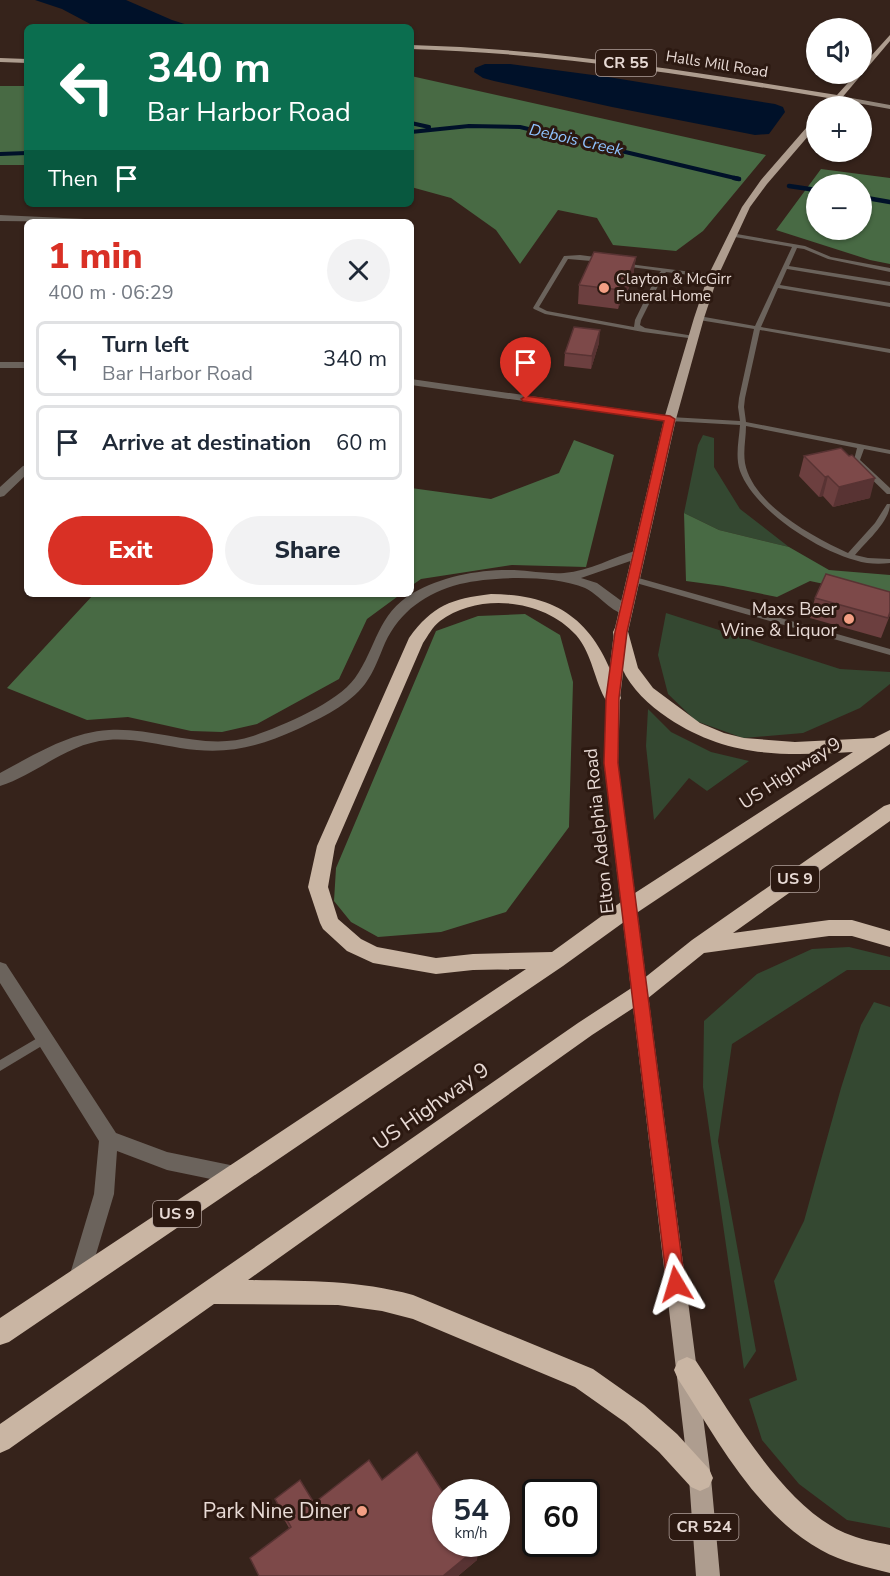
<!DOCTYPE html>
<html lang="en">
<head>
<meta charset="utf-8">
<style>
	body { margin:0; font-family:"Nunito Sans",sans-serif; background:#f2f2f3; color:#1f2937; height:100vh; display:flex; flex-direction:column; font-size:22px; white-space:nowrap }
	* { box-sizing:border-box; margin:0 }
	p { font-size:20px; color:#747a83 }
	.icon { flex:none; width:33px; height:33px; fill:none; stroke:currentColor; stroke-width:2; stroke-linecap:round; stroke-linejoin:round }
	.map { position:relative; flex:1; overflow:hidden }
	.sheet { position:absolute; left:24px; top:219px; width:390px; height:378px; display:flex; flex-direction:column; background:#fff; border-radius:9px; box-shadow:0 2px 4px #0004 }
	.sheet>* { flex:none }
	.hud { position:absolute; left:24px; top:24px; width:390px; height:183px; border-radius:9px; box-shadow:0 2px 4px #0004; background:#0b6e4f; color:#fff; overflow:hidden }
	.buttons { position:absolute; left:806px; top:18px; display:grid; gap:12px }
	.buttons a { display:grid; place-items:center; width:66px; height:66px; border-radius:50%; background:#fff; box-shadow:0 2px 4px #0004; font-size:30px }
	.speed { position:absolute; left:432px; top:1479px; display:flex; gap:12px; font-size:30px; font-weight:700; text-align:center }
	.speed>* { display:grid; place-content:center; width:78px; height:78px; border-radius:50%; background:#fff; box-shadow:0 2px 4px #0004; line-height:1 }
	.speed small { font-size:15px; font-weight:400 }
	.speed .limit { border:3px solid #111; border-radius:9px; background:#fff; color:#111 }
	.pin { position:absolute; display:grid; place-items:center; width:51px; height:51px; color:#fff; margin:-62px -26px; border-radius:50% 50% 50% 0; rotate:-45deg; box-shadow:0 0 6px #0007 }
	.pin .icon { rotate:45deg }
	.me { position:absolute; width:66px; margin:-33px; rotate:353deg; stroke-linejoin:round; filter:drop-shadow(0 0 4px #0008) }
	.turn { display:flex; align-items:center; gap:21px; height:126px; padding:0 24px; font-size:27px }
	.turn .icon { width:78px; height:78px; stroke-width:2.5 }
	.turn b { display:block; font-size:42px; line-height:51px }
	.then { display:flex; align-items:center; height:57px; padding:0 24px; background:#0003; gap:12px; font-size:22px }
	.round { display:grid; place-items:center; flex:none; width:63px; height:63px; border-radius:32px; background:#f2f2f3 }
	.head { display:flex; align-items:center; justify-content:space-between; height:102px; padding:0 24px }
	h1 { font-size:36px; font-weight:800; line-height:45px; color:#d93025 }
	.button { display:flex; gap:12px; margin-top:auto; padding:12px 24px }
	.button a { flex:1; height:69px; border-radius:36px; background:#d93025; color:#fff; font-size:24px; font-weight:800; line-height:69px; text-align:center }
	.button a+a { background:#f2f2f3; color:#1f2937 }
	ul { padding:0; list-style:none }
	li { display:flex; align-items:center; gap:18px; height:75px; margin:0 12px 9px; padding:0 12px; border:3px solid #e0e1e3; border-radius:9px }
	li div { flex:1 }
	li b { display:block; font-size:22px }
	li em { font-style:normal }
	.map>svg:first-child { display:block }
</style>
</head>
<body>
<div class="map">
<svg width="890" height="1576" viewBox="0 0 890 1576">
	<rect width="100%" height="100%" fill="#36231b"/>
	<path fill="#344831" d="M703,435L714,438V467L740,509L789,547L719,530L684,513L698,445Z
		M666,613L840,669L890,672V684L860,708L803,733L743,738L696,721L668,694L658,655Z
		M648,709L671,732L711,752L749,761L707,791L689,778L654,820L646,746Z
		M849,947L890,957V970H847L732,1044L718,1141L756,1351L744,1369L703,1087L704,1021L757,974L812,949Z
		M874,1002L890,1007V1528L847,1520L799,1484L762,1440L749,1399L797,1380L774,1281L804,1221L841,1088L861,1025Z"/>
	<path fill="#486a44" fill-rule="evenodd" d="M411,76L766,155L703,231L676,251L613,245L597,218L558,210L520,264L496,230L451,198L411,187Z
		M0,86H27V165H0Z
		M821,169L890,178V264L870,260L776,230ZM861,184V230H816V184Z
		M574,440L614,455L586,567L512,565L421,579L411,586V488L491,499L559,473Z
		M684,513L719,530L789,547L829,570L890,575V606L857,591L810,581L777,597L723,586L686,581Z
		M94,594H401L367,619L339,679L257,724L222,732L191,731L128,717L87,720L7,688Z
		M525,614L560,635L573,682L569,827L506,912L441,932L378,937L351,922L334,901L336,868L436,631L478,616Z"/>
	<path fill="#001129" d="M35,0H126L172,20L194,27H96L62,9Z
		M485,64H510L608,77L775,104L783,107L785,112L769,134L755,135L612,107L494,81L483,78L474,72L475,68Z"/>
	<g fill="none" stroke-linecap="round" stroke-linejoin="round">
		<path stroke="#001129" stroke-width="4" d="M411,123L429,127
			M411,132L469,126L520,127L739,179
			M0,154L27,153"/>
		<path stroke="#001129" stroke-width="4.5" d="M734,178L739,179
			M789,186L816,190
			M861,197L890,202"/>
		<path fill="#6b635c" fill-rule="evenodd" d="M731,233L805,246L831,257L890,268V272L828,259L804,249L797,248L789,266L890,282V286L787,269L780,285L890,303V307L778,288L761,327L890,349V353L760,330L745,398L744,407L746,422L890,450V454L864,449L860,460L890,488V494H887L857,465L854,460L857,448L746,426C746,438 743,451 745,463C753,505 813,537 848,553L875,523L887,504H890C890,521 866,542 855,555L868,558L890,559V563C882,564 875,564 867,563C825,556 755,512 740,471C735,456 739,440 740,425L670,421L667,419L670,417L740,421L738,407L739,398L754,329L699,320L696,318L699,316L755,326L792,247L729,236V234Z
			M580,255L603,258L606,260L603,262L568,259L539,307L547,311L634,327L635,320L656,277L661,271L623,266L621,265V263L715,275L716,276L713,278L666,272L662,278L641,320L640,325L645,328L694,336L697,338L696,339L643,332L545,314L534,309L533,308L564,256Z
			M629,577H635L890,649V655L629,581Z
			M46,1033L50,1035L51,1038L50,1041L0,1071V1060Z"/>
		<path fill="#6b635c" fill-rule="evenodd" d="M0,215L85,219L89,222L0,221Z
			M0,362H27V368H0Z
			M411,379L670,416L676,419L670,422L411,385Z
			M27,465V474L4,496L0,497V487L23,466Z
			M638,550L644,554L642,557L581,578L597,583L631,608L633,611L631,614C615,618 599,594 585,588C553,575 494,576 460,584C426,593 400,611 385,643C379,657 374,672 365,684C349,705 321,718 298,729C256,748 226,755 180,748C156,744 132,738 108,740C67,743 38,774 0,786V773C34,755 70,732 109,730C157,727 206,752 253,736C282,726 337,703 355,678C377,647 377,614 413,593C442,576 481,569 514,570C531,571 548,574 564,573C590,571 613,557 638,550Z
			M0,962L6,964L116,1133L167,1152L235,1166L242,1169L245,1175L242,1181L235,1184L167,1170L117,1151L114,1194L88,1281L85,1288L78,1291L71,1288L68,1281L94,1194L99,1141L0,983Z"/>
		<path fill="#918479" fill-rule="evenodd" d="M835,95L890,105V109L835,99Z"/>
		<path fill="#ae9d8f" fill-rule="evenodd" d="M890,35V41L835,106L828,105L834,99C693,76 554,53 411,49V45C555,49 695,72 837,95L856,74H861V67Z
			M0,58L27,59V63L0,62Z
			M813,120H816V127L767,184L750,207L718,276L704,318L676,419L628,632L620,698L618,763L711,1478L720,1576H696L689,1478L604,763L606,698L614,632L664,419L694,318L708,276L742,207L761,180Z"/>
		<path fill="#c9b5a3" fill-rule="evenodd" d="M491,594C568,595 598,628 621,698L619,702H607C594,681 593,655 576,635C544,599 479,592 440,621C432,627 428,636 423,643L335,846L328,887L338,919L361,939L377,947L436,958L473,954L552,952L621,902L853,752C783,756 728,758 668,718C649,705 631,689 622,668C617,656 616,644 613,632L615,628H627L638,668L653,688L700,723L724,733L744,738L795,742L874,738L890,730V744L635,914L563,966L9,1342L0,1345V1318L526,969L473,970L436,974L373,963L347,951L323,929L320,923L308,887L317,846L409,638C433,605 451,599 491,594Z
			M890,804V821L733,933L829,920H852L890,931V947L852,936H829L704,953L647,999L592,1035L248,1280C305,1281 357,1280 413,1295L593,1369L644,1405L677,1434L709,1469L713,1478L709,1487L700,1491L691,1487L659,1452L626,1423L575,1387L413,1319L382,1311L338,1305L214,1304L9,1449L0,1453V1424L578,1023L633,987L692,940L884,806Z
			M687,1357L696,1361C732,1415 784,1507 845,1533C859,1539 875,1542 890,1545V1573C866,1567 842,1562 821,1550C756,1514 717,1439 678,1379L674,1370L678,1361Z"/>
	</g>
	<path fill="#6c3f3f" d="M636,257L633,276L625,298H622L618,309L578,304L579,285Z
		M599,343L591,369L564,366L565,353Z
		M804,456H849L870,498L833,507L823,496L819,497L799,476Z
		M815,598L890,615L881,638L810,618Z
		M275,1499L314,1503L478,1547L477,1560L458,1576H259L289,1528L281,1514Z"/>
	<path fill="#583333" d="M636,257L633,276L625,298L627,280Z
		M624,279L622,298L618,309L620,290Z
		M600,330L599,343L591,369L592,356Z
		M828,476L823,496L819,497L825,477Z
		M875,478L870,498L833,507L839,487Z
		M478,1547L477,1560L458,1576H443Z"/>
	<path fill="#7d4949" stroke="#583333" stroke-width="1.5" d="M594,252L636,257L627,280L624,279L620,290L579,285Z
		M574,327L600,330L592,356L565,353Z
		M841,448L849,456L852,455L875,478L839,487L828,476L825,477L804,456Z
		M826,574L890,592V612L888,618L815,598Z
		M417,1452L446,1497V1544H475L478,1547L443,1576H259L250,1558L291,1527L275,1499L300,1480L314,1503L369,1460L382,1480Z"/>
	<path fill="#d93025" stroke="#8d1f18" stroke-width="1.5" d="M526,396L670,416L675,419L627,632L619,698L618,763L685,1284L683,1290L676,1293L670,1290L667,1284L604,763L606,698L615,632L664,421L523,401L521,399Z"/>
	<g fill="#f39f84" stroke="#2c1911" stroke-width="2">
		<circle cx="604" cy="288" r="6"/>
		<circle cx="849" cy="619" r="6"/>
		<circle cx="362" cy="1511" r="6"/>
	</g>
	<g text-anchor="middle" dominant-baseline="central" stroke-width="6" stroke-linejoin="round" paint-order="stroke">
		<g font-size="15" fill="#e8dad5" stroke="#2c1911">
			<text transform="translate(717 64) rotate(9)">Halls Mill Road</text>
		</g>
		<g font-size="15" fill="#e8dad5" stroke="#2c1911" text-anchor="start">
			<text x="616" y="279">Clayton &amp; McGirr<tspan x="616" dy="17">Funeral Home</tspan></text>
		</g>
		<g fill="#2c1911" stroke="#b0a09a" stroke-width="1.5">
			<rect x="596" y="50" width="60" height="26" rx="4.5"/>
			<rect x="771" y="866" width="48" height="26" rx="4.5"/>
			<rect x="153" y="1201" width="48" height="26" rx="4.5"/>
			<rect x="669.5" y="1514" width="69" height="26" rx="4.5"/>
		</g>
		<g font-size="16" font-weight="bold" fill="#e8dad5">
			<text x="626" y="63">CR 55</text>
			<text x="795" y="879">US 9</text>
			<text x="177" y="1214">US 9</text>
			<text x="704" y="1527">CR 524</text>
		</g>
		<g font-size="16" font-style="italic" fill="#8fc3ff" stroke="#2c1911">
			<text transform="translate(576 140) rotate(13)">Debois Creek</text>
		</g>
		<g font-size="18" fill="#e8dad5" stroke="#2c1911" text-anchor="end">
			<text x="837" y="609">Maxs Beer<tspan x="837" dy="21">Wine &amp; Liquor</tspan></text>
		</g>
		<g font-size="18" fill="#e8dad5" stroke="#2c1911">
			<text transform="translate(790 773) rotate(-33)">US Highway 9</text>
			<text transform="translate(599 831) rotate(-96)">Elton Adelphia Road</text>
		</g>
		<g font-size="21" fill="#e8dad5" stroke="#2c1911">
			<text transform="translate(431 1106) rotate(-35)">US Highway 9</text>
		</g>
		<g font-size="21" fill="#e8dad5" stroke="#2c1911" text-anchor="end">
			<text x="350" y="1511">Park Nine Diner</text>
		</g>
	</g>
</svg>
<div class="buttons">
<a><svg class="icon" aria-label="sound" viewBox="0 0 24 24"><path d="M4 9h4l5-4v14l-5-4H4zM17 9q2 3 0 6"/></svg></a>
<a>+</a>
<a>−</a>
</div>
<div class="speed"><div>54<small>km/h</small></div><div class="limit">60</div></div>
<div class="pin" style="left:526px;top:399px;background:#d93025"><svg class="icon" aria-label="arrive" viewBox="0 0 24 24"><path d="M6 21V4h12l-3 4 3 4H6"/></svg></div>
<svg class="me" style="left:676px;top:1284px" viewBox="-20 -20 40 40"><path d="M0-17L14 15 0 8-14 15z" fill="#d93025" stroke="#fff" stroke-width="4"/></svg>
<div class="hud">
<div class="turn"><svg class="icon" aria-label="left" viewBox="0 0 24 24"><path d="M17 20v-9H6M10 6l-5 5 5 5"/></svg><div><b>340 m</b>Bar Harbor Road</div></div>
<div class="then">Then<svg class="icon" aria-label="arrive" viewBox="0 0 24 24"><path d="M6 21V4h12l-3 4 3 4H6"/></svg></div>
</div>
<section class="sheet">
<div class="head"><div><h1>1 min</h1><p>400 m · 06:29</p></div><a class="round"><svg class="icon" aria-label="close" viewBox="0 0 24 24"><path d="M6 6l12 12M18 6L6 18"/></svg></a></div>
<ul>
<li><svg class="icon" aria-label="left" viewBox="0 0 24 24"><path d="M17 20v-9H6M10 6l-5 5 5 5"/></svg><div><b>Turn left</b><p>Bar Harbor Road</p></div><em>340 m</em></li>
<li><svg class="icon" aria-label="arrive" viewBox="0 0 24 24"><path d="M6 21V4h12l-3 4 3 4H6"/></svg><div><b>Arrive at destination</b></div><em>60 m</em></li>
</ul>
<div class="button"><a>Exit</a><a>Share</a></div>
</section>
</div>
</body>
</html>
